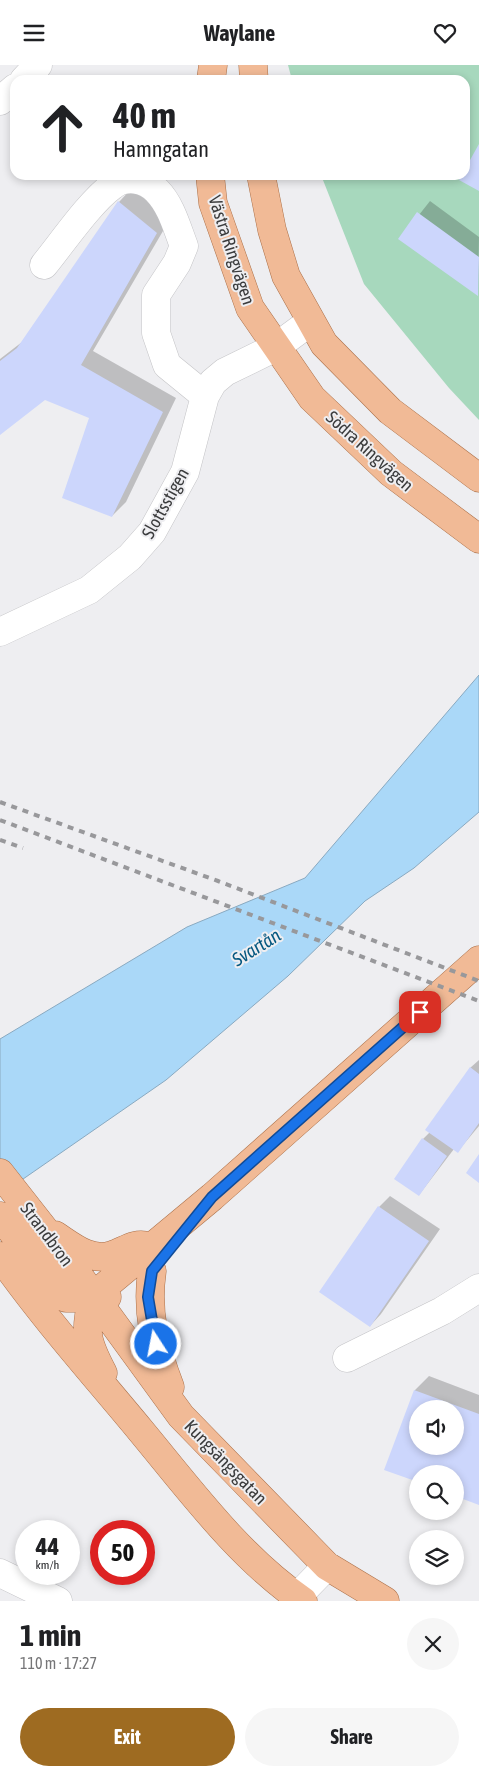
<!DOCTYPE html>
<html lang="en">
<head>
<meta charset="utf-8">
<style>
	body { margin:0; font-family:"Asap Condensed",sans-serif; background:#f6f6f6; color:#202124; height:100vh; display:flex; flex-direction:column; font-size:19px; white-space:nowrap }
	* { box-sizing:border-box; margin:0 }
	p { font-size:16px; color:#757577 }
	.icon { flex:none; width:28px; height:28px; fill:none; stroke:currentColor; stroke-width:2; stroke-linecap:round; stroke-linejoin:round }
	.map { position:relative; height:1536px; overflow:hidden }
	.side { display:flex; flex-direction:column; background:#fff; flex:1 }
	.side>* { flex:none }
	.hud { position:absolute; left:10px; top:10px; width:460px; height:105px; border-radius:15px; box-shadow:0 2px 8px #0003; background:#fff; color:#202124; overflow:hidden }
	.controls { position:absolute; left:409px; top:1335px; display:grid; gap:10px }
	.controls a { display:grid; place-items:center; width:55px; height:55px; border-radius:50%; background:#fff; box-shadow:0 2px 8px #0003; font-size:25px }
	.speed { position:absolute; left:15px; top:1455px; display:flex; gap:10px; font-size:25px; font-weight:700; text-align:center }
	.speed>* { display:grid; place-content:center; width:65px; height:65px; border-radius:50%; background:#fff; box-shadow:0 2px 8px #0003; line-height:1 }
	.speed small { font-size:12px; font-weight:400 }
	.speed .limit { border:8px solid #d22; background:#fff; color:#111 }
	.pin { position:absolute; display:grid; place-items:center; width:42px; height:42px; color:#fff; margin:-21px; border-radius:10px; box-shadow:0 2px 8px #0006 }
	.me { position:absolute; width:55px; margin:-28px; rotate:349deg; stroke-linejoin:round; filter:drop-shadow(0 0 4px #0008) }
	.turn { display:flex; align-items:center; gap:18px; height:105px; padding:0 20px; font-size:22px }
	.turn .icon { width:65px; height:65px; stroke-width:2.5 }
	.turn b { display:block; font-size:35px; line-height:42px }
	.round { display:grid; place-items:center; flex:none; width:52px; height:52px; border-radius:26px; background:#f6f6f6 }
	.headline { display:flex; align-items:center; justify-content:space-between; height:85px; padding:0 20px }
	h1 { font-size:30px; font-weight:700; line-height:38px }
	.cta { display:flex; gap:10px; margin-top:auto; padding:10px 20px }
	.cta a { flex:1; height:58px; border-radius:30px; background:#9e6b21; color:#fff; font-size:20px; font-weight:700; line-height:58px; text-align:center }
	.cta a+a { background:#f6f6f6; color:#202124 }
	header { display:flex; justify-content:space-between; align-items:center; height:65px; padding:0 20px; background:#fff; font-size:22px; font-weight:700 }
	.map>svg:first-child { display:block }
</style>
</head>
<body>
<header><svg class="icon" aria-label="menu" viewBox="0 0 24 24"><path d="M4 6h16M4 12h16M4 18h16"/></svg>Waylane<svg class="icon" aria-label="heart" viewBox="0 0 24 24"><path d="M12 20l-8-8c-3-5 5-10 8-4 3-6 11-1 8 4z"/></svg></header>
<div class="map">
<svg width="479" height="1536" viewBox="0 0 479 1536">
	<rect width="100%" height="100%" fill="#eeeef1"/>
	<path fill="#a7d8bd" d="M288,0H479V355L449,323L364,219L321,110H465V15H292Z"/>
	<path fill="#aad8f8" stroke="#89a9c0" d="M479,610V747L414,803L365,836L288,911L166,1015L0,1130V974L187,862L305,813Z"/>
	<path fill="#0003" fill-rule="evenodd" d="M132,123L170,154L93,286L176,333L126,437L112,451L91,352L45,334L0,368V294L22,277L119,137Z
		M430,136L479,172L478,230L400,174Z
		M479,995V1061L458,1086L454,1084L419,1130L423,1074L430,1067L470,1003Z
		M390,1131L440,1164L381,1249L370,1261L379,1142Z
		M429,1311L479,1330V1439L455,1430V1409L386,1404L415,1325ZM418,1344H455V1381H418Z"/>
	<path fill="#ccd6fc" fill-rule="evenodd" d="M479,79V126L459,115L461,110H465V104Z
		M118,136L157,168L81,300L163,347L112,452L62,433L89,353L45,335L0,370V296L17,283Z
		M417,147L479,192L478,231L398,174Z
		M470,1002L479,1009V1058L458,1088L425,1065Z
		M422,1073L447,1091L419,1131L394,1114Z
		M479,1089V1118L466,1108Z
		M378,1141L429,1176L370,1262L319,1227Z
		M414,1325L479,1349V1440L455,1431V1409H418V1417L384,1405ZM418,1344H455V1381H418Z"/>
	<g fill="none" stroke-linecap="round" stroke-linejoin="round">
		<defs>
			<path id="minor" d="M24,15L38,0
				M0,36L15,23
				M44,200C62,178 90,137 112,121C125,110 145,113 157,126C171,140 177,163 184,181L177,198L156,230V268L167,300L205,331
				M0,567L89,525L130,492L152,467L185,407L205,331L213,317L225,307L276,282L310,257
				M347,1293L442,1246L479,1223
				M0,1508L58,1536
				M293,1536L327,1501"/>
			<path id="major" d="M253,0L254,15
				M211,15L213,0
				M210,110L213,138L250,243L312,333L391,408L479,474
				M261,110L272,165L286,211L324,279L390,346L479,413
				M0,1108L55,1178L181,1351L327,1501L385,1536
				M0,1151L62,1231L66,1233L107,1232
				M55,1170C72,1181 90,1197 112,1190C125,1186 134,1177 148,1181
				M0,1191C43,1252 93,1308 141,1366C190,1425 239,1492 303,1536
				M152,1206C146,1247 155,1283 170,1322
				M93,1231L212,1132L479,895
				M93,1231C84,1267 86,1276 103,1308"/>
		</defs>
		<use href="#minor" stroke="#c4c4c7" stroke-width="29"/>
		<use href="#major" stroke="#ab7049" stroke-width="29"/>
		<use href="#minor" stroke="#fff" stroke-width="28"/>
		<use href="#major" stroke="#f1ba96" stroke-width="28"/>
		<path stroke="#98989b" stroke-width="4" stroke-dasharray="6 6" stroke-linecap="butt" d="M0,737L218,816L479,916
			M0,755L479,936
			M0,775L23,783"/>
	</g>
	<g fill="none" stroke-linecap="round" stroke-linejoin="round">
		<defs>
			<path id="route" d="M156,1279L148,1232L152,1206L212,1132L420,947"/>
		</defs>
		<use href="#route" stroke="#114b97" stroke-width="12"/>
		<use href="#route" stroke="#1a73e8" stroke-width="9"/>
	</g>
	<g text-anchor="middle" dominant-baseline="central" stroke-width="4" stroke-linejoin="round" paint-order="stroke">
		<g font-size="18" fill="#3b3c3d" stroke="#eeeef1">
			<text transform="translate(232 185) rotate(72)">Västra Ringvägen</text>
			<text transform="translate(370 386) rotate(42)">Södra Ringvägen</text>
			<text transform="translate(165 438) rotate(-61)">Slottsstigen</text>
			<text transform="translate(47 1169) rotate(53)">Strandbron</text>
			<text transform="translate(226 1397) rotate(46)">Kungsängsgatan</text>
		</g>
		<g font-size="19" font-style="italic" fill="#065880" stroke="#eeeef1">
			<text transform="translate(256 882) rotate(-32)">Svartån</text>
		</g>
	</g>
</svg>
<div class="controls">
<a><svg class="icon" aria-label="sound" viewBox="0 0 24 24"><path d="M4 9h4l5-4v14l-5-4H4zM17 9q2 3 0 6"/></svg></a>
<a><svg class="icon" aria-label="search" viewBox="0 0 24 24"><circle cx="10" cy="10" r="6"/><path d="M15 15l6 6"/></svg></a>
<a><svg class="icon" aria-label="layers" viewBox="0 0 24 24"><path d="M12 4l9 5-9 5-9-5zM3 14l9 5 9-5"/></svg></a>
</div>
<div class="speed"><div>44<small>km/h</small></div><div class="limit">50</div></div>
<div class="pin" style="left:420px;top:947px;background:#d93025"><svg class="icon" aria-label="arrive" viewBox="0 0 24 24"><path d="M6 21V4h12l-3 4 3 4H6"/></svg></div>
<svg class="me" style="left:156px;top:1279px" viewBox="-20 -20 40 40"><circle r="17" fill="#1a73e8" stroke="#fff" stroke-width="3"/><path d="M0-11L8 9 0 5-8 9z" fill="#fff"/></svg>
<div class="hud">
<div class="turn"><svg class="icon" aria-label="ahead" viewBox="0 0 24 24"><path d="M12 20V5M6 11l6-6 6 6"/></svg><div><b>40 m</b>Hamngatan</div></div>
</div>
</div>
<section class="side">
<div class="headline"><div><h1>1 min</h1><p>110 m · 17:27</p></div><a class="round"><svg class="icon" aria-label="close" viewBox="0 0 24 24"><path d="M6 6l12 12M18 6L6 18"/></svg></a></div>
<div class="cta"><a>Exit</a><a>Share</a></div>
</section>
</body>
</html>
